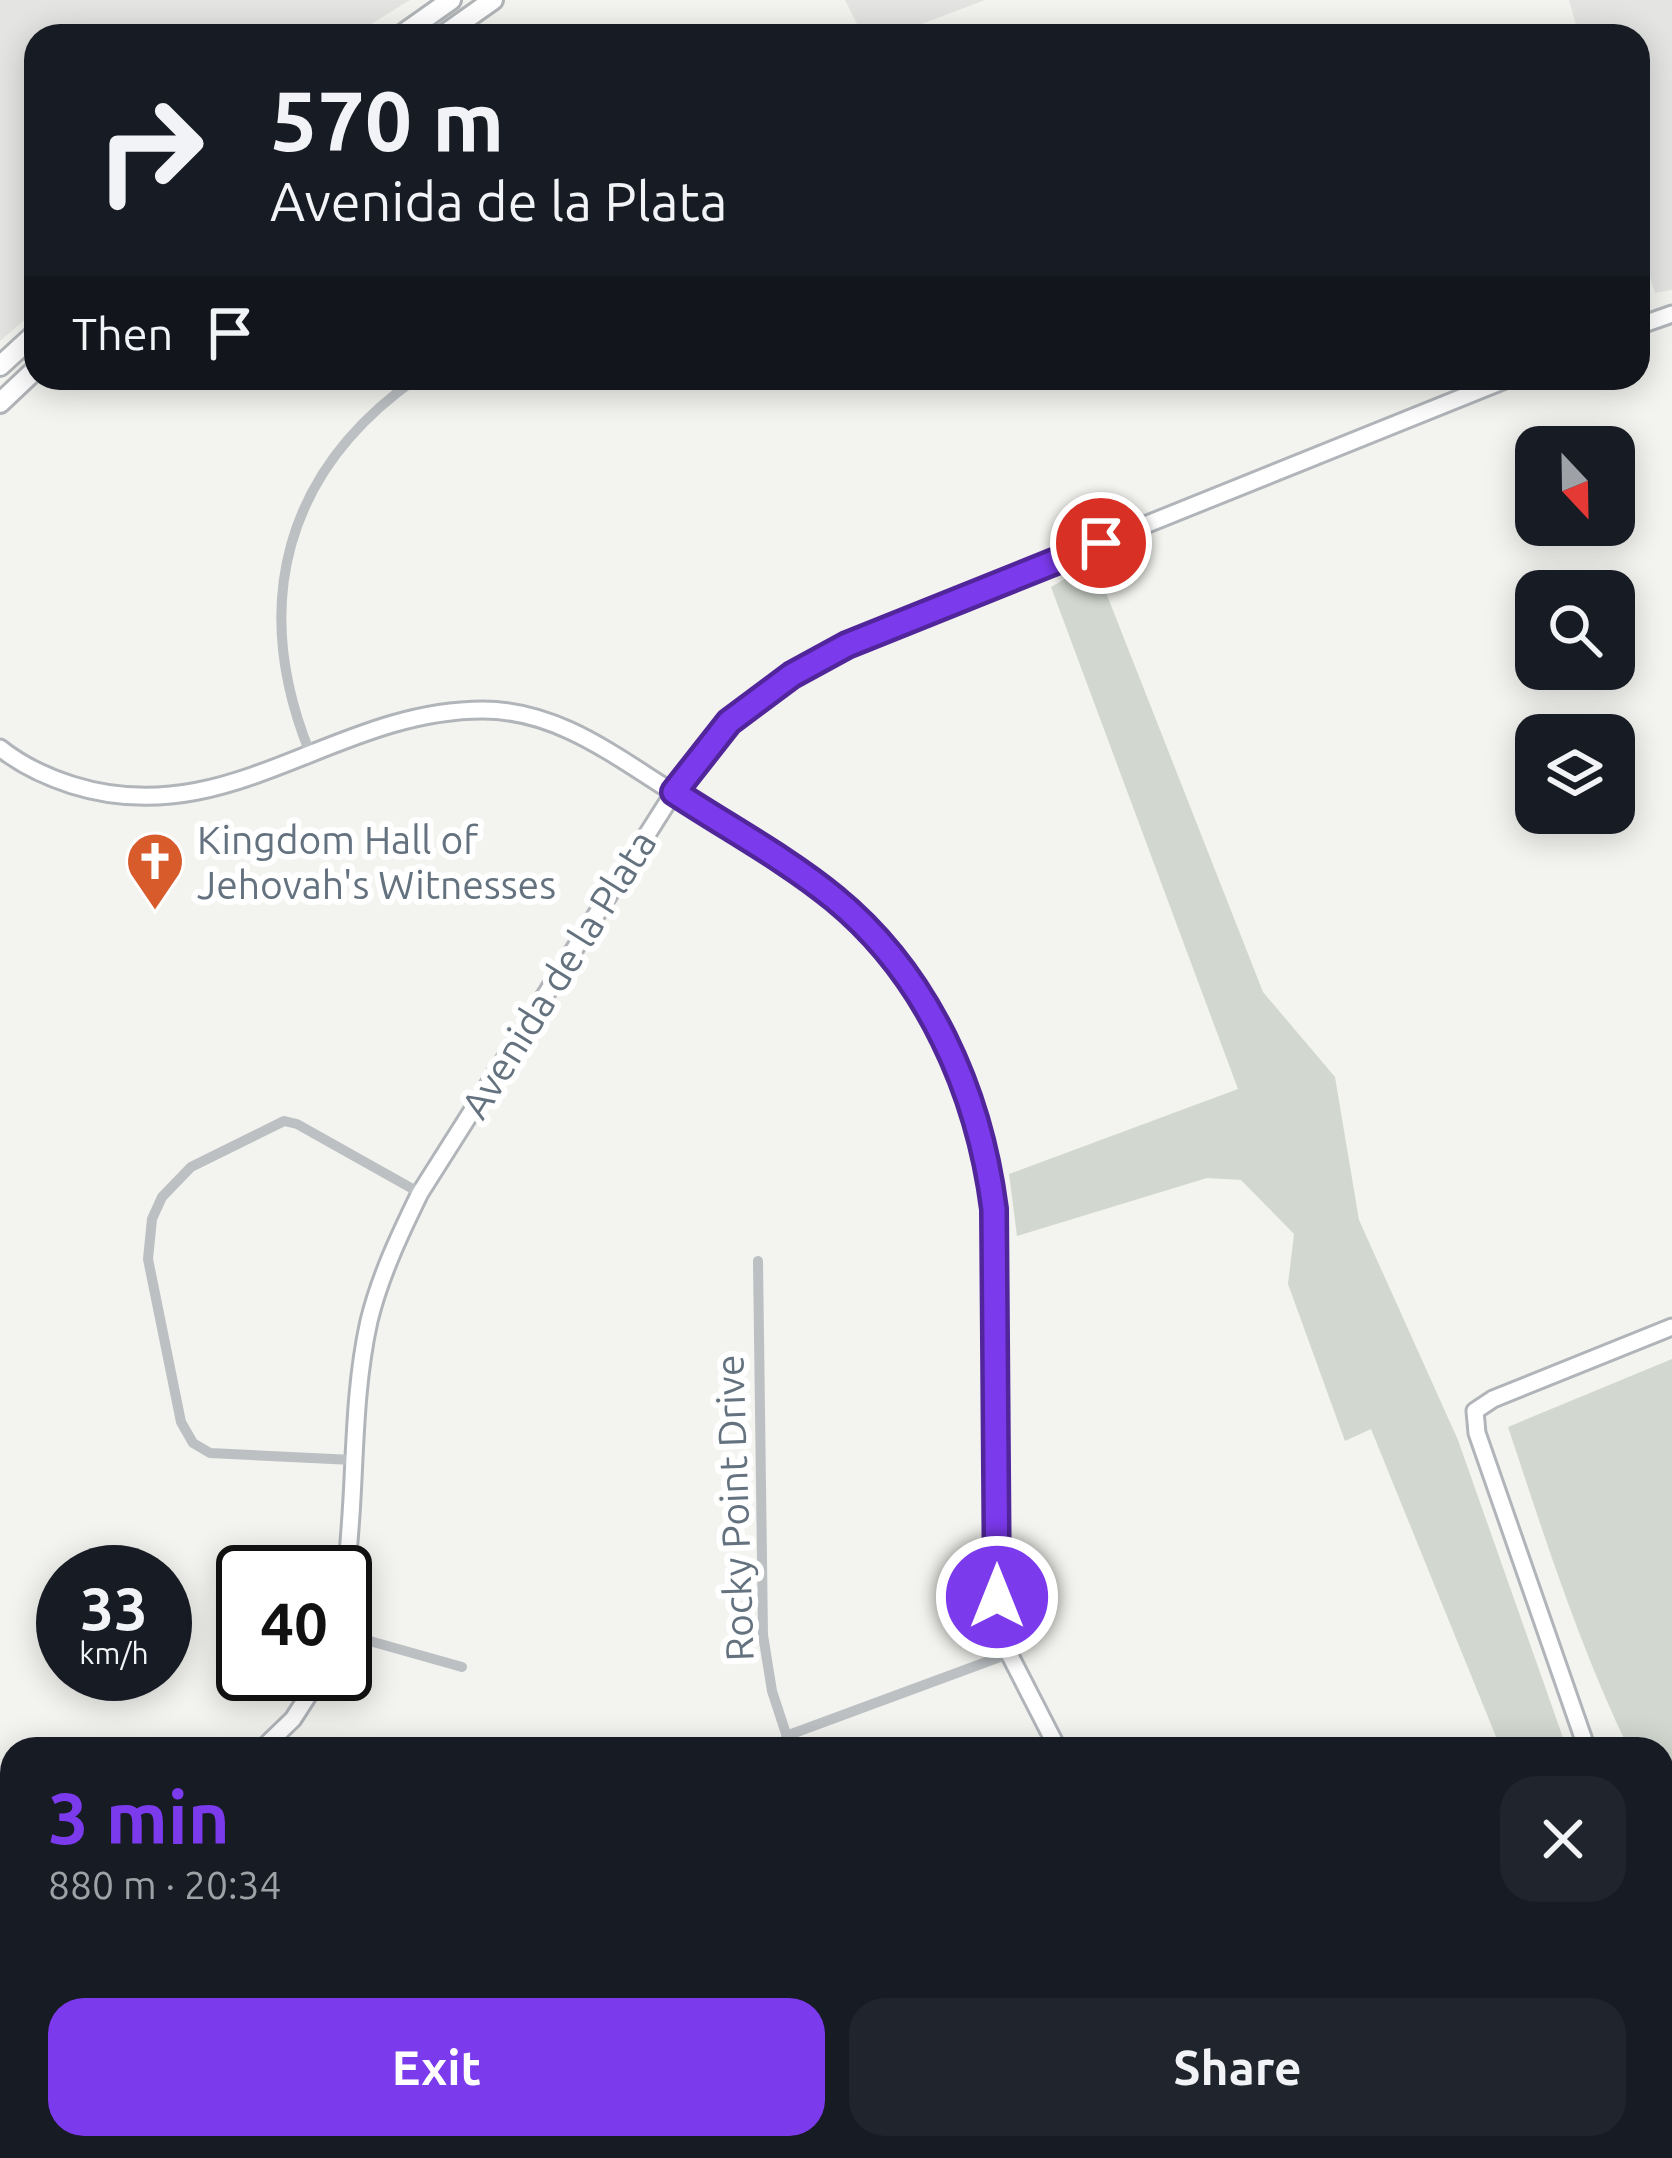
<!DOCTYPE html>
<html lang="en">
<head>
<meta charset="utf-8">
<style>
	body { margin:0; font-family:Ubuntu,sans-serif; background:#20242c; color:#f1f3f6; height:100vh; display:flex; flex-direction:column; font-size:45px; white-space:nowrap }
	* { box-sizing:border-box; margin:0 }
	p { font-size:39px; color:#9ea1a6 }
	.icon { flex:none; width:66px; height:66px; fill:none; stroke:currentColor; stroke-width:2; stroke-linecap:round; stroke-linejoin:round }
	.map { position:relative; flex:1; overflow:hidden }
	.panel { position:absolute; left:0px; top:1737px; width:1674px; height:423px; display:flex; flex-direction:column; background:#171b24; border-radius:36px 36px 0 0; box-shadow:0 6px 30px #0003 }
	.panel>* { flex:none }
	.guide { position:absolute; left:24px; top:24px; width:1626px; height:366px; border-radius:36px; box-shadow:0 6px 30px #0003; background:#171b24; color:#f1f3f6; overflow:hidden }
	.needle { width:78px; rotate:158deg }
	.buttons { position:absolute; left:1515px; top:426px; display:grid; gap:24px }
	.buttons a { display:grid; place-items:center; width:120px; height:120px; border-radius:24px; background:#171b24; box-shadow:0 6px 30px #0003; font-size:60px }
	.speed { position:absolute; left:36px; top:1545px; display:flex; gap:24px; font-size:60px; font-weight:700; text-align:center }
	.speed>* { display:grid; place-content:center; width:156px; height:156px; border-radius:50%; background:#171b24; box-shadow:0 6px 30px #0003; line-height:1 }
	.speed small { font-size:30px; font-weight:400 }
	.speed .limit { border:6px solid #111; border-radius:18px; background:#fff; color:#111 }
	.pin { position:absolute; display:grid; place-items:center; width:102px; height:102px; color:#fff; margin:-51px; border:6px solid #fff; border-radius:50%; box-shadow:0 3px 12px #0007 }
	.me { position:absolute; width:132px; margin:-66px; rotate:0deg; stroke-linejoin:round; filter:drop-shadow(0 0 9px #0008) }
	.turn { display:flex; align-items:center; gap:42px; height:252px; padding:0 48px; font-size:54px }
	.turn .icon { width:156px; height:156px; stroke-width:2.5 }
	.turn b { display:block; font-size:84px; line-height:102px }
	.then { display:flex; align-items:center; height:114px; padding:0 48px; background:#0003; gap:24px; font-size:45px }
	.round { display:grid; place-items:center; flex:none; width:126px; height:126px; border-radius:36px; background:#20242c }
	.headline { display:flex; align-items:center; justify-content:space-between; height:204px; padding:0 48px }
	h1 { font-size:72px; font-weight:700; line-height:90px; color:#7c3aed }
	.primary-button { display:flex; gap:24px; margin-top:auto; padding:24px 48px }
	.primary-button a { flex:1; height:138px; border-radius:36px; background:#7c3aed; color:#fff; font-size:48px; font-weight:700; line-height:138px; text-align:center }
	.primary-button a+a { background:#20242c; color:#f1f3f6 }
	.map>svg:first-child { display:block }
</style>
</head>
<body>
<div class="map">
<svg width="1672" height="2158" viewBox="0 0 1672 2158">
	<rect width="100%" height="100%" fill="#f3f3ef"/>
	<path fill="#e4e5e3" d="M0,0H410L352,36H36V310L0,341Z
		M845,0H985L890,36H863Z
		M1569,0H1672V290L1655,293L1638,236V36H1579Z"/>
	<path fill="#d2d8cf" d="M1094,562L1263,992L1335,1077L1359,1220L1458,1440L1567,1749H1501L1371,1429L1345,1441L1288,1284L1294,1234L1241,1180L1207,1178L1017,1236L1009,1174L1238,1089L1051,587Z
		M1672,1359V1803L1662,1807V1749H1629C1579,1646 1544,1535 1508,1427Z
		M1662,1983L1672,1992V2158H1469L1494,2148H1662Z"/>
	<g fill="none" stroke-linecap="round" stroke-linejoin="round">
		<defs>
			<path id="secondary" d="M1638,326L1672,314
				M0,748C20,764 47,777 72,785C227,834 333,710 483,710C556,710 612,754 671,791C727,826 788,858 838,901C929,979 979,1092 994,1209L997,1597L1001,1638L1058,1749
				M345,1579C357,1494 350,1406 369,1321C380,1276 400,1234 420,1193L674,792L709,743L755,700L847,645L1510,378
				M262,1749L293,1719L322,1674
				M1587,1749L1477,1433L1475,1411L1493,1399L1672,1327
				M0,1849L12,1842
				M1662,1940L1672,1958
				M1287,2148L1308,2158
				M1330,2148L1347,2158
				M735,2158L758,2148
				M783,2158L818,2148"/>
			<path id="primary" d="M400,36L451,0
				M442,36L493,0
				M0,366L36,333
				M0,403L36,369
				M0,1995L12,2014
				M0,2036L12,2067
				M42,2148L46,2158
				M65,2148L68,2158"/>
		</defs>
		<use href="#secondary" stroke="#b1b5b9" stroke-width="21"/>
		<use href="#primary" stroke="#b0b4b7" stroke-width="24"/>
		<path stroke="#bcc0c3" stroke-width="10" d="M310,753C250,605 284,471 417,378
			M758,1261L763,1635L772,1691L791,1749
			M353,1460L210,1453L193,1443L181,1422L148,1259L152,1219L162,1197L191,1167L284,1121L297,1124L420,1193
			M345,1634L462,1667
			M786,1736L1008,1654
			M506,2148L512,2158
			M1151,2158L1152,2148"/>
		<use href="#secondary" stroke="#fff" stroke-width="15"/>
		<use href="#primary" stroke="#fff" stroke-width="18"/>
	</g>
	<g fill="none" stroke-linecap="round" stroke-linejoin="round">
		<defs>
			<path id="route" d="M997,1597L994,1209C979,1092 928,975 834,898C785,858 727,827 674,792L729,722L792,675L847,645L1101,543"/>
		</defs>
		<use href="#route" stroke="#51269a" stroke-width="30"/>
		<use href="#route" stroke="#7c3aed" stroke-width="21"/>
	</g>
	<defs>
		<symbol id="church-pin" viewBox="-11 -11 22 30"><path d="M0 17L-7.5 6A9.5 9.5 0 1 1 7.5 6Z" fill="#d85c2b" stroke="#fff"/><path d="M-1.2-6h2.4v3.5h3.3v2.4h-3.3V6h-2.4V-.1h-3.3v-2.4h3.3Z" fill="#fff"/></symbol>
	</defs>
	<g fill-rule="evenodd">
		<use href="#church-pin" x="122" y="828" width="66" height="90"/>
	</g>
	<g text-anchor="middle" dominant-baseline="central" stroke-width="12" stroke-linejoin="round" paint-order="stroke">
		<g font-size="39" fill="#64727f" stroke="#fff" text-anchor="start">
			<text x="197" y="839">Kingdom Hall of<tspan x="197" dy="45">Jehovah's Witnesses</tspan></text>
		</g>
		<g font-size="39" fill="#64727f" stroke="#fff">
			<text transform="translate(558 974) rotate(-58)">Avenida de la Plata</text>
			<text transform="translate(734 1508) rotate(-92)">Rocky Point Drive</text>
		</g>
	</g>
</svg>
<div class="buttons">
<a><svg class="needle" viewBox="-14 -14 28 28"><path d="M0-13l5 13h-10z" fill="#e53935"/><path d="M0 13l5-13h-10z" fill="#9ea1a6"/></svg></a>
<a><svg class="icon" aria-label="search" viewBox="0 0 24 24"><circle cx="10" cy="10" r="6"/><path d="M15 15l6 6"/></svg></a>
<a><svg class="icon" aria-label="layers" viewBox="0 0 24 24"><path d="M12 4l9 5-9 5-9-5zM3 14l9 5 9-5"/></svg></a>
</div>
<div class="speed"><div>33<small>km/h</small></div><div class="limit">40</div></div>
<div class="pin" style="left:1101px;top:543px;background:#d93025"><svg class="icon" aria-label="arrive" viewBox="0 0 24 24"><path d="M6 21V4h12l-3 4 3 4H6"/></svg></div>
<svg class="me" style="left:997px;top:1597px" viewBox="-20 -20 40 40"><circle r="17" fill="#7c3aed" stroke="#fff" stroke-width="3"/><path d="M0-11L8 9 0 5-8 9z" fill="#fff"/></svg>
<div class="guide">
<div class="turn"><svg class="icon" aria-label="right" viewBox="0 0 24 24"><path d="M7 20v-9h11M14 6l5 5-5 5"/></svg><div><b>570 m</b>Avenida de la Plata</div></div>
<div class="then">Then<svg class="icon" aria-label="arrive" viewBox="0 0 24 24"><path d="M6 21V4h12l-3 4 3 4H6"/></svg></div>
</div>
<section class="panel">
<div class="headline"><div><h1>3 min</h1><p>880 m · 20:34</p></div><a class="round"><svg class="icon" aria-label="close" viewBox="0 0 24 24"><path d="M6 6l12 12M18 6L6 18"/></svg></a></div>
<div class="primary-button"><a>Exit</a><a>Share</a></div>
</section>
</div>
</body>
</html>
